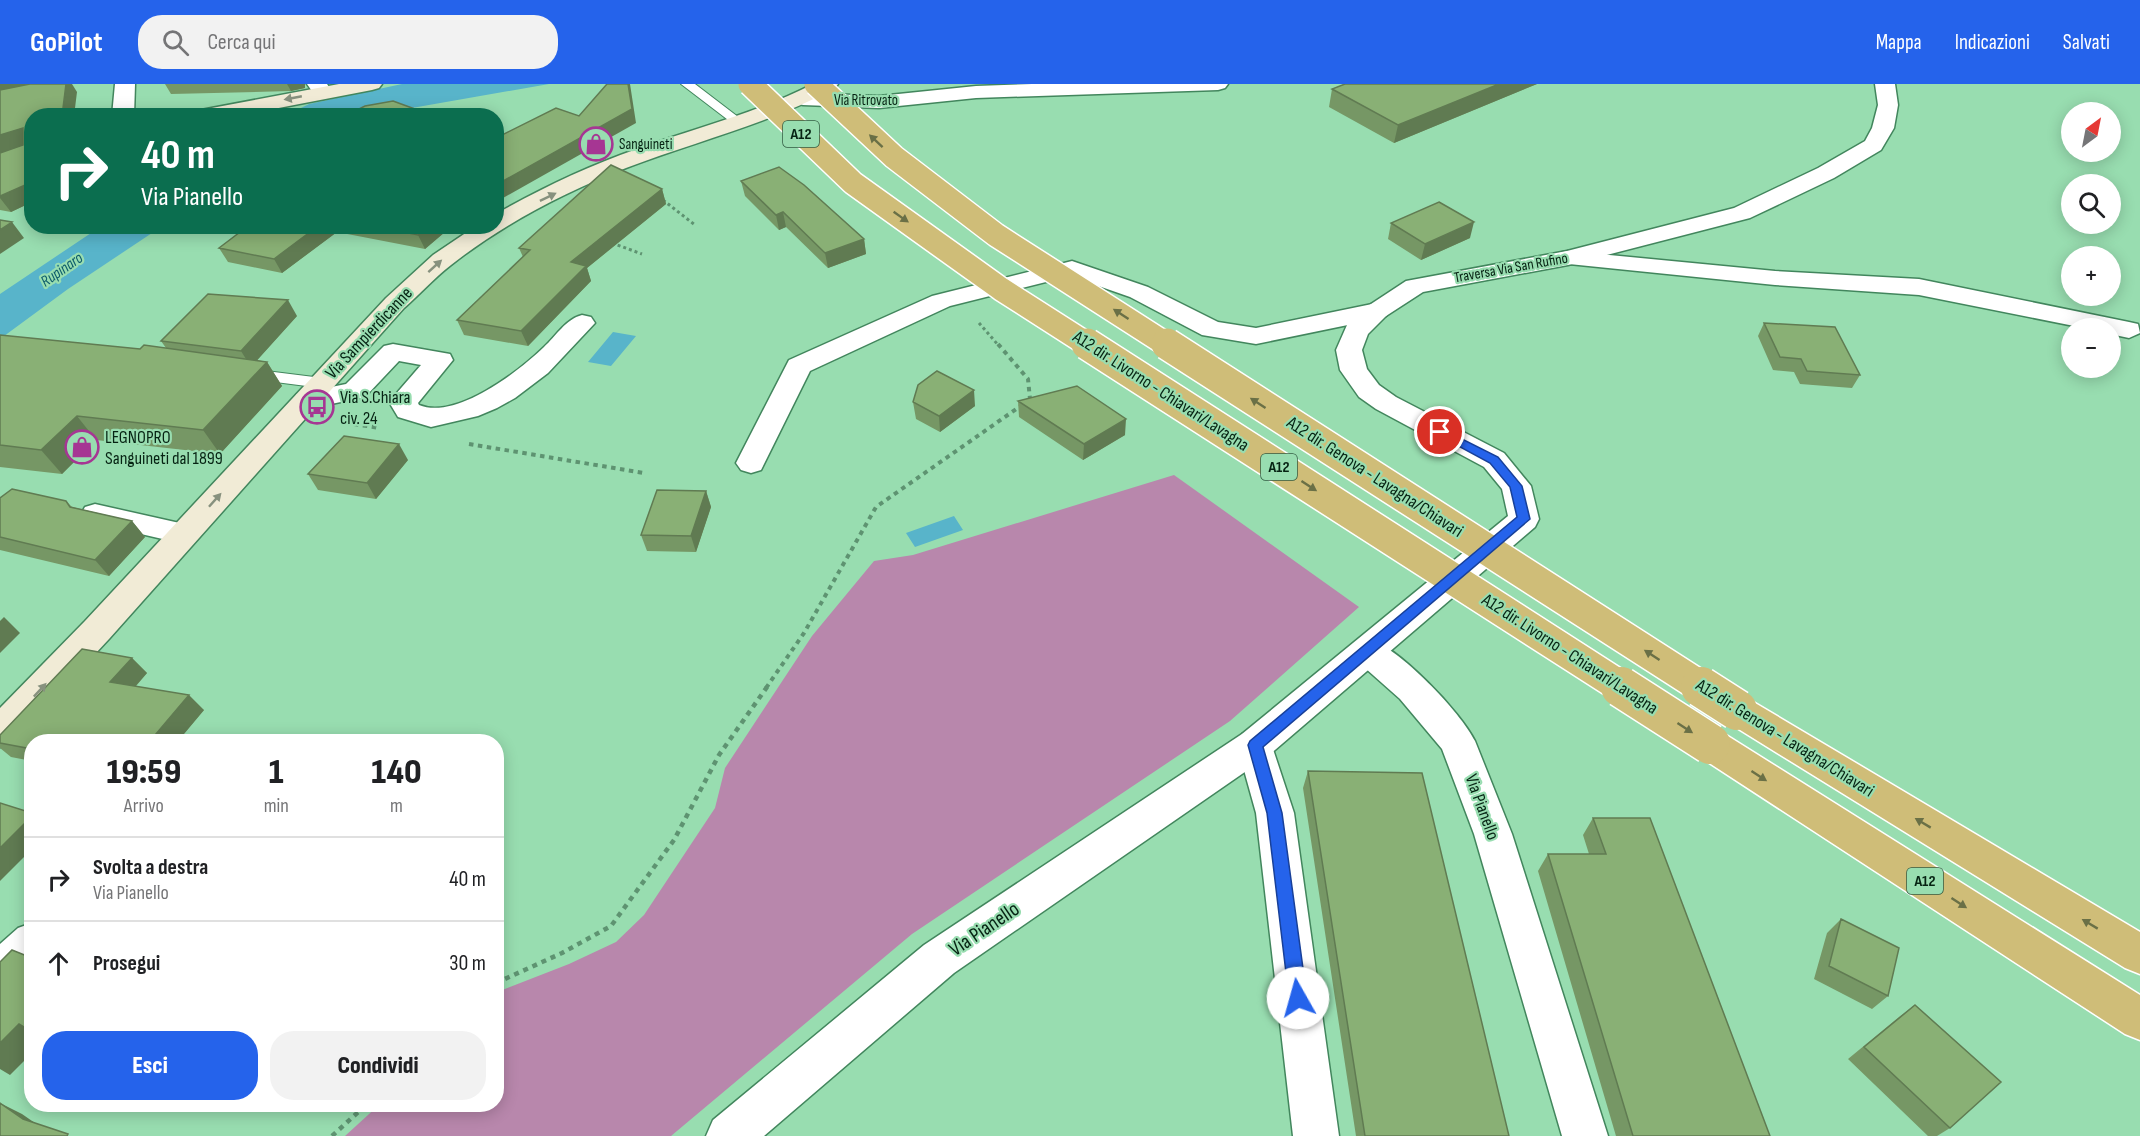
<!DOCTYPE html>
<html lang="it">
<head>
<meta charset="utf-8">
<style>
	body { margin:0; font-family:"Sofia Sans Condensed",sans-serif; background:#f2f2f2; color:#202124; height:100vh; display:flex; flex-direction:column; font-size:22px; white-space:nowrap }
	* { box-sizing:border-box; margin:0 }
	p { font-size:20px; color:#757577 }
	.icon { flex:none; width:33px; height:33px; fill:none; stroke:currentColor; stroke-width:2; stroke-linecap:round; stroke-linejoin:round }
	.map { position:relative; flex:1; overflow:hidden }
	.details { position:absolute; left:24px; top:650px; width:480px; height:378px; display:flex; flex-direction:column; background:#fff; border-radius:24px; box-shadow:0 3px 15px #0003 }
	.details>* { flex:none }
	.hud { position:absolute; left:24px; top:24px; width:480px; height:126px; border-radius:24px; box-shadow:0 3px 15px #0003; background:#0b6e4f; color:#fff; overflow:hidden }
	.needle { width:39px; rotate:32deg }
	.buttons { position:absolute; left:2061px; top:18px; display:grid; gap:12px }
	.buttons a { display:grid; place-items:center; width:60px; height:60px; border-radius:50%; background:#fff; box-shadow:0 3px 15px #0003; font-size:30px }
	.pin { position:absolute; display:grid; place-items:center; width:51px; height:51px; color:#fff; margin:-26px; border:3px solid #fff; border-radius:50%; box-shadow:0 2px 6px #0007 }
	.me { position:absolute; width:66px; margin:-33px; rotate:353deg; stroke-linejoin:round; filter:drop-shadow(0 0 4px #0008) }
	.turn { display:flex; align-items:center; gap:21px; height:126px; padding:0 18px; font-size:27px }
	.turn .icon { width:78px; height:78px; stroke-width:2.5 }
	.turn b { display:block; font-size:42px; line-height:51px }
	.eta { display:flex; justify-content:space-evenly; align-items:center; height:102px; text-align:center }
	.eta b { font-size:36px; font-weight:800; line-height:42px }
	.primary-button { display:flex; gap:12px; margin-top:auto; padding:12px 18px }
	.primary-button a { flex:1; height:69px; border-radius:24px; background:#2563eb; color:#fff; font-size:24px; font-weight:800; line-height:69px; text-align:center }
	.primary-button a+a { background:#f2f2f2; color:#202124 }
	ul { padding:0; list-style:none }
	li { display:flex; align-items:center; gap:18px; height:84px; padding:0 18px; border-top:2px solid #e0e0e0 }
	li div { flex:1 }
	li b { display:block; font-size:22px }
	li em { font-style:normal }
	header { display:flex; align-items:center; gap:36px; box-sizing:border-box; height:84px; padding:0 30px; background:#2563eb; color:#fff }
	header strong { font-size:28px }
	nav { display:flex; gap:33px; margin-inline-start:auto; font-size:21px }
	.search { width:420px; height:54px; background:#f2f2f2; display:flex; align-items:center; gap:15px; box-sizing:border-box; padding:0 21px; border-radius:24px; color:#757577; font-size:22px }
	.map>svg:first-child { display:block }
</style>
</head>
<body>
<header>
<strong>GoPilot</strong>
<div class="search"><svg class="icon" aria-label="search" viewBox="0 0 24 24"><circle cx="10" cy="10" r="6"/><path d="M15 15l6 6"/></svg>Cerca qui</div>
<nav><a>Mappa</a><a>Indicazioni</a><a>Salvati</a></nav>
</header>
<div class="map">
<svg width="2140" height="1052" viewBox="0 0 2140 1052">
	<rect width="100%" height="100%" fill="#98ddb0"/>
	<path fill="#b887ac" d="M1174,391L1359,523L1230,637L912,850L671,1052H345L380,1020H496L497,908L569,880L616,858L644,831L715,724L725,684L812,552L874,477L913,471Z"/>
	<path fill="#58b4ca" d="M402,0H549L372,31L285,32L309,20Z
		M100,143H161L68,205L0,255V210Z
		M613,248L636,252L611,282L588,278Z
		M954,432L963,446L915,463L906,449Z"/>
	<g fill="none" stroke-linecap="round" stroke-linejoin="round">
		<defs>
			<path id="service" d="M681,0H695L746,39L744,42H736Z
				M250,285L322,294L330,299L322,304L244,294L242,290Z"/>
			<path id="pedestrian" d="M95,420L184,440L194,443L198,450L194,457L184,460L85,437L81,430L85,423Z"/>
			<path id="minor" d="M115,0H135L134,32H112Z
				M307,0H327L333,9L330,13L323,15L316,13Z
				M1032,0H1228L1225,4L1218,6L976,14L879,24L803,21L796,19L793,15L796,11L803,9L879,12L976,2Z
				M1568,167L1775,187L1919,195L2129,238L2138,240L2140,249L2129,254L2110,250V244H2084L1919,211L1775,201L1559,179L1556,174L1559,169Z
				M1072,177L1148,203L1218,238L1256,244L1377,219L1386,222L1390,227L1386,232L1377,235L1256,260L1202,251L1130,213L1070,192L950,222L810,287L761,386L751,389L741,386L736,379L789,276L932,212Z
				M582,231L591,233L595,239L548,289L515,314L497,324L478,332L431,343L398,333L389,318L421,281L399,277L365,313L307,325L297,322L293,316L297,310L346,300L384,262L393,260L450,270L453,276L418,319L419,321C456,336 518,288 544,263C556,252 566,235 582,231Z
				M1368,554C1399,564 1461,628 1475,657L1512,750L1608,1052H1562L1474,750L1442,665L1400,615L1356,576L1351,567L1356,558Z
				M1255,646L1268,650L1294,729L1339,1052H1293L1256,729L1237,661L1242,650Z
				M32,839V886L15,902L0,908V860L18,844Z"/>
			<path id="tertiary" d="M1875,0H1895L1898,21L1894,44L1881,66L1834,94L1750,134L1568,181L1423,208L1386,232L1368,250L1362,266L1367,285L1379,301L1396,313L1504,369L1531,402L1539,435L1535,443L1268,672L954,889L764,1052H706L713,1036L924,861L1242,650L1508,432L1502,405L1484,383L1376,325L1359,313L1340,286L1336,266L1347,241L1368,222L1406,197L1567,167L1734,124L1818,84L1865,57L1872,44L1878,21Z"/>
			<path id="secondary" d="M339,0H382L379,4L372,6L237,32H191L194,28L201,26Z
				M813,0H838L835,4C769,40 696,57 626,84C565,108 503,140 451,181C434,194 420,210 404,224L109,555L13,658L0,663V624L85,537L386,214L433,171L476,142H496V130C542,104 588,82 637,65C696,44 757,29 813,0Z"/>
			<path id="motorway" d="M1737,612L1750,616L2140,848V890L2125,884L1724,636L1719,626L1724,616Z
				M1710,645L1723,649L2140,911V956L2125,950L1697,671L1692,660L1697,649Z"/>
		</defs>
		<use href="#service" stroke="#42865d" stroke-width="2"/>
		<use href="#pedestrian" stroke="#42865d" stroke-width="3"/>
		<use href="#minor" stroke="#42865d" stroke-width="3"/>
		<use href="#tertiary" stroke="#42865d" stroke-width="3"/>
		<use href="#secondary" stroke="#42865d" stroke-width="3"/>
		<use href="#motorway" stroke="#fff" stroke-width="3"/>
		<path stroke="#5e9371" stroke-width="3" stroke-dasharray="3 3" stroke-linecap="butt" d="M663,116L695,141
			M612,159L642,170
			M979,239L999,262"/>
		<path stroke="#5e9371" stroke-width="4" stroke-dasharray="4.5 4.5" stroke-linecap="butt" d="M998,260L1028,295L1030,315L1028,316
			M354,340L379,344
			M469,360L644,389
			M766,604L804,549L876,423L1022,321"/>
		<path stroke="#5e9371" stroke-width="4.5" stroke-dasharray="5 5" stroke-linecap="butt" d="M496,899L562,869L611,842L674,756L719,671L767,603
			M332,1052L367,1020"/>
		<use href="#service" fill="#fff" fill-rule="evenodd"/>
		<use href="#pedestrian" fill="#fff" fill-rule="evenodd"/>
		<use href="#minor" fill="#fff" fill-rule="evenodd"/>
		<use href="#tertiary" fill="#fff" fill-rule="evenodd"/>
		<use href="#secondary" fill="#f1ebd6" fill-rule="evenodd"/>
		<use href="#motorway" fill="#cfbd78" fill-rule="evenodd"/>
		<defs>
			<path id="motorway-bridge-far2" d="M750,0L853,99L1001,205L1090,262
				M816,0L894,73L996,151L1169,262"/>
			<path id="motorway-bridge-far1" d="M1087,260L1623,604
				M1167,260L1703,604"/>
			<path id="motorway-bridge" d="M1621,603L1710,660
				M1701,603L1737,626"/>
		</defs>
		<use href="#motorway-bridge-far2" stroke="#fff" stroke-width="26" stroke-linecap="butt"/>
		<use href="#motorway-bridge-far1" stroke="#fff" stroke-width="34" stroke-linecap="butt"/>
		<use href="#motorway-bridge" stroke="#fff" stroke-width="43" stroke-linecap="butt"/>
		<use href="#motorway-bridge-far2" stroke="#cfbd78" stroke-width="23"/>
		<use href="#motorway-bridge-far1" stroke="#cfbd78" stroke-width="31"/>
		<use href="#motorway-bridge" stroke="#cfbd78" stroke-width="40"/>
	</g>
	<path fill="#769765" d="M0,0L77,8L32,32V118L11,128L0,126Z
		M165,0H305V4L291,7L171,10Z
		M1345,0H1537L1394,59L1329,23L1332,5Z
		M741,97L864,155L866,170L828,184L786,143L779,146L745,112Z
		M662,105L666,120L587,184L591,197L528,262L464,251L457,236L523,173L519,164Z
		M1391,139L1470,154L1421,176L1388,155Z
		M248,142H452L425,165L337,148L282,189L228,178L219,164Z
		M297,232L257,276L267,278L282,302L220,370L96,356L62,390L0,383V251L140,265L166,264L161,257Z
		M1764,239L1860,291L1852,304L1800,300L1794,288L1773,286L1758,252Z
		M1018,317L1125,351L1083,376L1019,333Z
		M913,318L975,322L940,348L916,335Z
		M408,376L376,415L318,406L308,390Z
		M706,407L711,423L696,468L647,467L641,451Z
		M0,414L66,417L72,423L132,437L145,453L109,492L0,466Z
		M132,574L147,589L136,602L204,626L178,657H32V677L11,673L0,664V651Z
		M1308,687L1509,1052H1356L1303,704Z
		M1593,734L1770,1052H1616L1538,787L1548,770H1589L1583,751Z
		M1841,835L1888,912L1872,925L1814,895L1827,849Z
		M1915,921L1950,1044L1937,1052H1928L1848,975L1899,933Z"/>
	<path fill="#607b52" d="M0,0H30L0,6Z
		M66,0H72L77,8L74,32H62Z
		M287,0H305V4L291,7Z
		M628,0H630L636,39L496,118V101Z
		M1499,0H1537L1394,59L1398,41Z
		M23,44L32,60L0,69V51Z
		M32,98V118L11,128L0,114V112Z
		M662,105L666,120L587,184L591,197L528,262L521,247L571,178Z
		M783,128L786,143L779,146L776,131Z
		M12,138L24,154L0,170V146Z
		M1474,138L1470,154L1421,176L1425,160Z
		M318,142H334L337,148L282,189L274,175Z
		M428,142H452L425,165L418,151Z
		M864,155L866,170L828,184L825,169Z
		M288,216L297,232L251,283L241,267Z
		M267,278L282,302L220,370L203,346Z
		M974,306L975,322L940,348L939,332Z
		M77,332L96,356L62,390L41,366Z
		M1126,335L1125,351L1083,376L1084,360Z
		M399,360L408,376L376,415L367,399Z
		M706,407L711,423L696,468L691,452Z
		M132,437L145,453L109,492L95,476Z
		M4,533L20,549L0,569V537Z
		M132,574L147,589L126,613L110,598Z
		M189,611L204,626L178,657H150Z
		M32,732V765L0,797V764Z
		M19,940L32,948V969L10,991L0,985V959Z
		M0,1019L22,1030L45,1046L23,1035Z"/>
	<path fill="#89b075" stroke="#607b52" stroke-width="1.5" d="M30,0H66L62,32H32V98L0,112V69L23,61V44L0,51V6Z
		M607,0H628L632,25L496,101V54L556,24L579,32Z
		M1345,0H1499L1398,41L1332,5Z
		M393,17L434,32H345L365,22Z
		M611,81L662,105L571,178L586,182L521,247L457,236L530,166L519,164Z
		M779,83L804,101L864,155L825,169L783,128L776,131L741,97Z
		M1439,118L1474,138L1425,160L1391,139Z
		M0,136L12,138L0,146Z
		M248,142H318L274,175L219,164Z
		M375,142H428L418,151Z
		M208,210L288,216L241,267L161,257Z
		M1764,239L1835,243L1860,291L1807,287L1801,275L1780,273Z
		M0,251L140,265L144,261L267,278L203,346L77,332L41,366L0,361Z
		M937,287L974,306L939,332L913,318L918,301Z
		M1077,302L1126,335L1084,360L1018,317Z
		M344,352L399,360L367,399L308,390Z
		M12,405L66,417L70,423L132,437L95,476L0,453V414Z
		M657,406L706,407L691,452L641,451Z
		M82,565L132,574L110,598L189,611L150,657H32V665L0,659V651Z
		M1308,687L1422,689L1509,1052H1365Z
		M0,719L32,729V732L0,764Z
		M1593,734H1650L1770,1052H1633L1548,770H1606Z
		M1841,835L1899,864L1888,912L1829,882Z
		M12,866L32,874V948L19,940L0,959V878Z
		M1915,921L2001,998L1950,1044L1864,963Z
		M0,1019L23,1035L68,1050L67,1052H0Z"/>
	<defs><path id="oneway-solid" d="M-6-.8H1V-3.2L6.5 0L1 3.2V.8H-6Z" transform="scale(1.5)"/></defs>
	<g fill="#87917e">
		<use href="#oneway-solid" transform="translate(293 14) rotate(169)"/>
		<use href="#oneway-solid" transform="translate(548 113) rotate(-26)"/>
		<use href="#oneway-solid" transform="translate(435 182) rotate(-42)"/>
		<use href="#oneway-solid" transform="translate(215 416) rotate(-48)"/>
		<use href="#oneway-solid" transform="translate(40 606) rotate(-47)"/>
	</g>
	<g fill="#6a7046">
		<use href="#oneway-solid" transform="translate(876 57) rotate(-137)"/>
		<use href="#oneway-solid" transform="translate(901 133) rotate(35)"/>
		<use href="#oneway-solid" transform="translate(1121 230) rotate(-147)"/>
		<use href="#oneway-solid" transform="translate(1258 319) rotate(-147)"/>
		<use href="#oneway-solid" transform="translate(1309 402) rotate(33)"/>
		<use href="#oneway-solid" transform="translate(1652 571) rotate(-147)"/>
		<use href="#oneway-solid" transform="translate(1685 644) rotate(33)"/>
		<use href="#oneway-solid" transform="translate(1759 692) rotate(33)"/>
		<use href="#oneway-solid" transform="translate(1923 739) rotate(-149)"/>
		<use href="#oneway-solid" transform="translate(1959 819) rotate(33)"/>
		<use href="#oneway-solid" transform="translate(2090 840) rotate(-149)"/>
	</g>
	<path fill="#2563eb" stroke="#184099" stroke-width="1.5" d="M1440,344L1498,373L1522,402L1530,435L1263,663L1282,729L1307,914L1304,920L1298,922L1292,920L1289,914L1267,729L1248,661L1250,657L1517,433L1510,403L1490,379L1436,350L1434,348Z"/>
	<defs>
		<symbol id="shop-ring" viewBox="-11 -11 22 22"><circle r="9.5" fill="#98ddb0" stroke="#a63693" stroke-width="1.5"/><path d="M-5-2.5h2.3a2.7 3.5 0 0 1 5.4 0H5L5.5 6h-11ZM-1.5-2.5h3a1.5 2.3 0 0 0-3 0Z" fill="#a63693"/></symbol>
		<symbol id="bus-ring" viewBox="-11 -11 22 22"><circle r="9.5" fill="#98ddb0" stroke="#a63693" stroke-width="1.5"/><path d="M-5-6H5V4H4V6H2V4H-2V6H-4V4H-5ZM-3.5-4V0h7V-4ZM-3.5 1.2v1.5H-2V1.2ZM2 1.2v1.5H3.5V1.2Z" fill="#a63693"/></symbol>
	</defs>
	<g fill-rule="evenodd">
		<use href="#shop-ring" x="577" y="41" width="38" height="38"/>
		<use href="#bus-ring" x="298" y="304" width="38" height="38"/>
		<use href="#shop-ring" x="63" y="344" width="38" height="38"/>
	</g>
	<g text-anchor="middle" dominant-baseline="central" stroke-width="4.5" stroke-linejoin="round" paint-order="stroke">
		<g font-size="15" fill="#062313" stroke="#98ddb0">
			<text x="866" y="16">Via Ritrovato</text>
			<text transform="translate(1511 184) rotate(-10)">Traversa Via San Rufino</text>
		</g>
		<g font-size="15" fill="#062313" stroke="#98ddb0" text-anchor="start">
			<text x="619" y="60">Sanguineti</text>
		</g>
		<g fill="#98ddb0" stroke="#325b42" stroke-width="1.5">
			<rect x="783" y="37" width="36" height="26" rx="4.5"/>
			<rect x="1261" y="370" width="36" height="26" rx="4.5"/>
			<rect x="1907" y="784" width="36" height="26" rx="4.5"/>
		</g>
		<g font-size="16" font-weight="bold" fill="#062313">
			<text x="801" y="50">A12</text>
			<text x="1279" y="383">A12</text>
			<text x="1925" y="797">A12</text>
		</g>
		<g font-size="16" font-style="italic" fill="#0d5c6b" stroke="#98ddb0">
			<text transform="translate(62 186) rotate(-35)">Rupinaro</text>
		</g>
		<g font-size="18" fill="#062313" stroke="#98ddb0">
			<text transform="translate(369 249) rotate(-47)">Via Sampierdicanne</text>
			<text transform="translate(1161 307) rotate(33)">A12 dir. Livorno - Chiavari/Lavagna</text>
			<text transform="translate(1375 393) rotate(33)">A12 dir. Genova - Lavagna/Chiavari</text>
			<text transform="translate(1570 570) rotate(33)">A12 dir. Livorno - Chiavari/Lavagna</text>
			<text transform="translate(1785 654) rotate(32)">A12 dir. Genova - Lavagna/Chiavari</text>
			<text transform="translate(1482 723) rotate(70)">Via Pianello</text>
		</g>
		<g font-size="18" fill="#062313" stroke="#98ddb0" text-anchor="start">
			<text x="340" y="313">Via S.Chiara<tspan x="340" dy="21">civ. 24</tspan></text>
			<text x="105" y="353">LEGNOPRO<tspan x="105" dy="21">Sanguineti dal 1899</tspan></text>
		</g>
		<g font-size="21" fill="#062313" stroke="#98ddb0">
			<text transform="translate(984 845) rotate(-34)">Via Pianello</text>
		</g>
	</g>
</svg>
<div class="buttons">
<a><svg class="needle" viewBox="-14 -14 28 28"><path d="M0-13l5 13h-10z" fill="#e53935"/><path d="M0 13l5-13h-10z" fill="#757577"/></svg></a>
<a><svg class="icon" aria-label="search" viewBox="0 0 24 24"><circle cx="10" cy="10" r="6"/><path d="M15 15l6 6"/></svg></a>
<a>+</a>
<a>−</a>
</div>
<div class="pin" style="left:1440px;top:348px;background:#d93025"><svg class="icon" aria-label="arrive" viewBox="0 0 24 24"><path d="M6 21V4h12l-3 4 3 4H6"/></svg></div>
<svg class="me" style="left:1298px;top:914px" viewBox="-20 -20 40 40"><circle r="19" fill="#fff"/><path d="M0-13L10 11 0 6-10 11z" fill="#2563eb"/></svg>
<div class="hud">
<div class="turn"><svg class="icon" aria-label="right" viewBox="0 0 24 24"><path d="M7 20v-9h11M14 6l5 5-5 5"/></svg><div><b>40 m</b>Via Pianello</div></div>
</div>
<section class="details">
<div class="eta">
<div><b>19:59</b><p>Arrivo</p></div>
<div><b>1</b><p>min</p></div>
<div><b>140</b><p>m</p></div>
</div>
<ul>
<li><svg class="icon" aria-label="right" viewBox="0 0 24 24"><path d="M7 20v-9h11M14 6l5 5-5 5"/></svg><div><b>Svolta a destra</b><p>Via Pianello</p></div><em>40 m</em></li>
<li><svg class="icon" aria-label="ahead" viewBox="0 0 24 24"><path d="M12 20V5M6 11l6-6 6 6"/></svg><div><b>Prosegui</b></div><em>30 m</em></li>
</ul>
<div class="primary-button"><a>Esci</a><a>Condividi</a></div>
</section>
</div>
</body>
</html>
